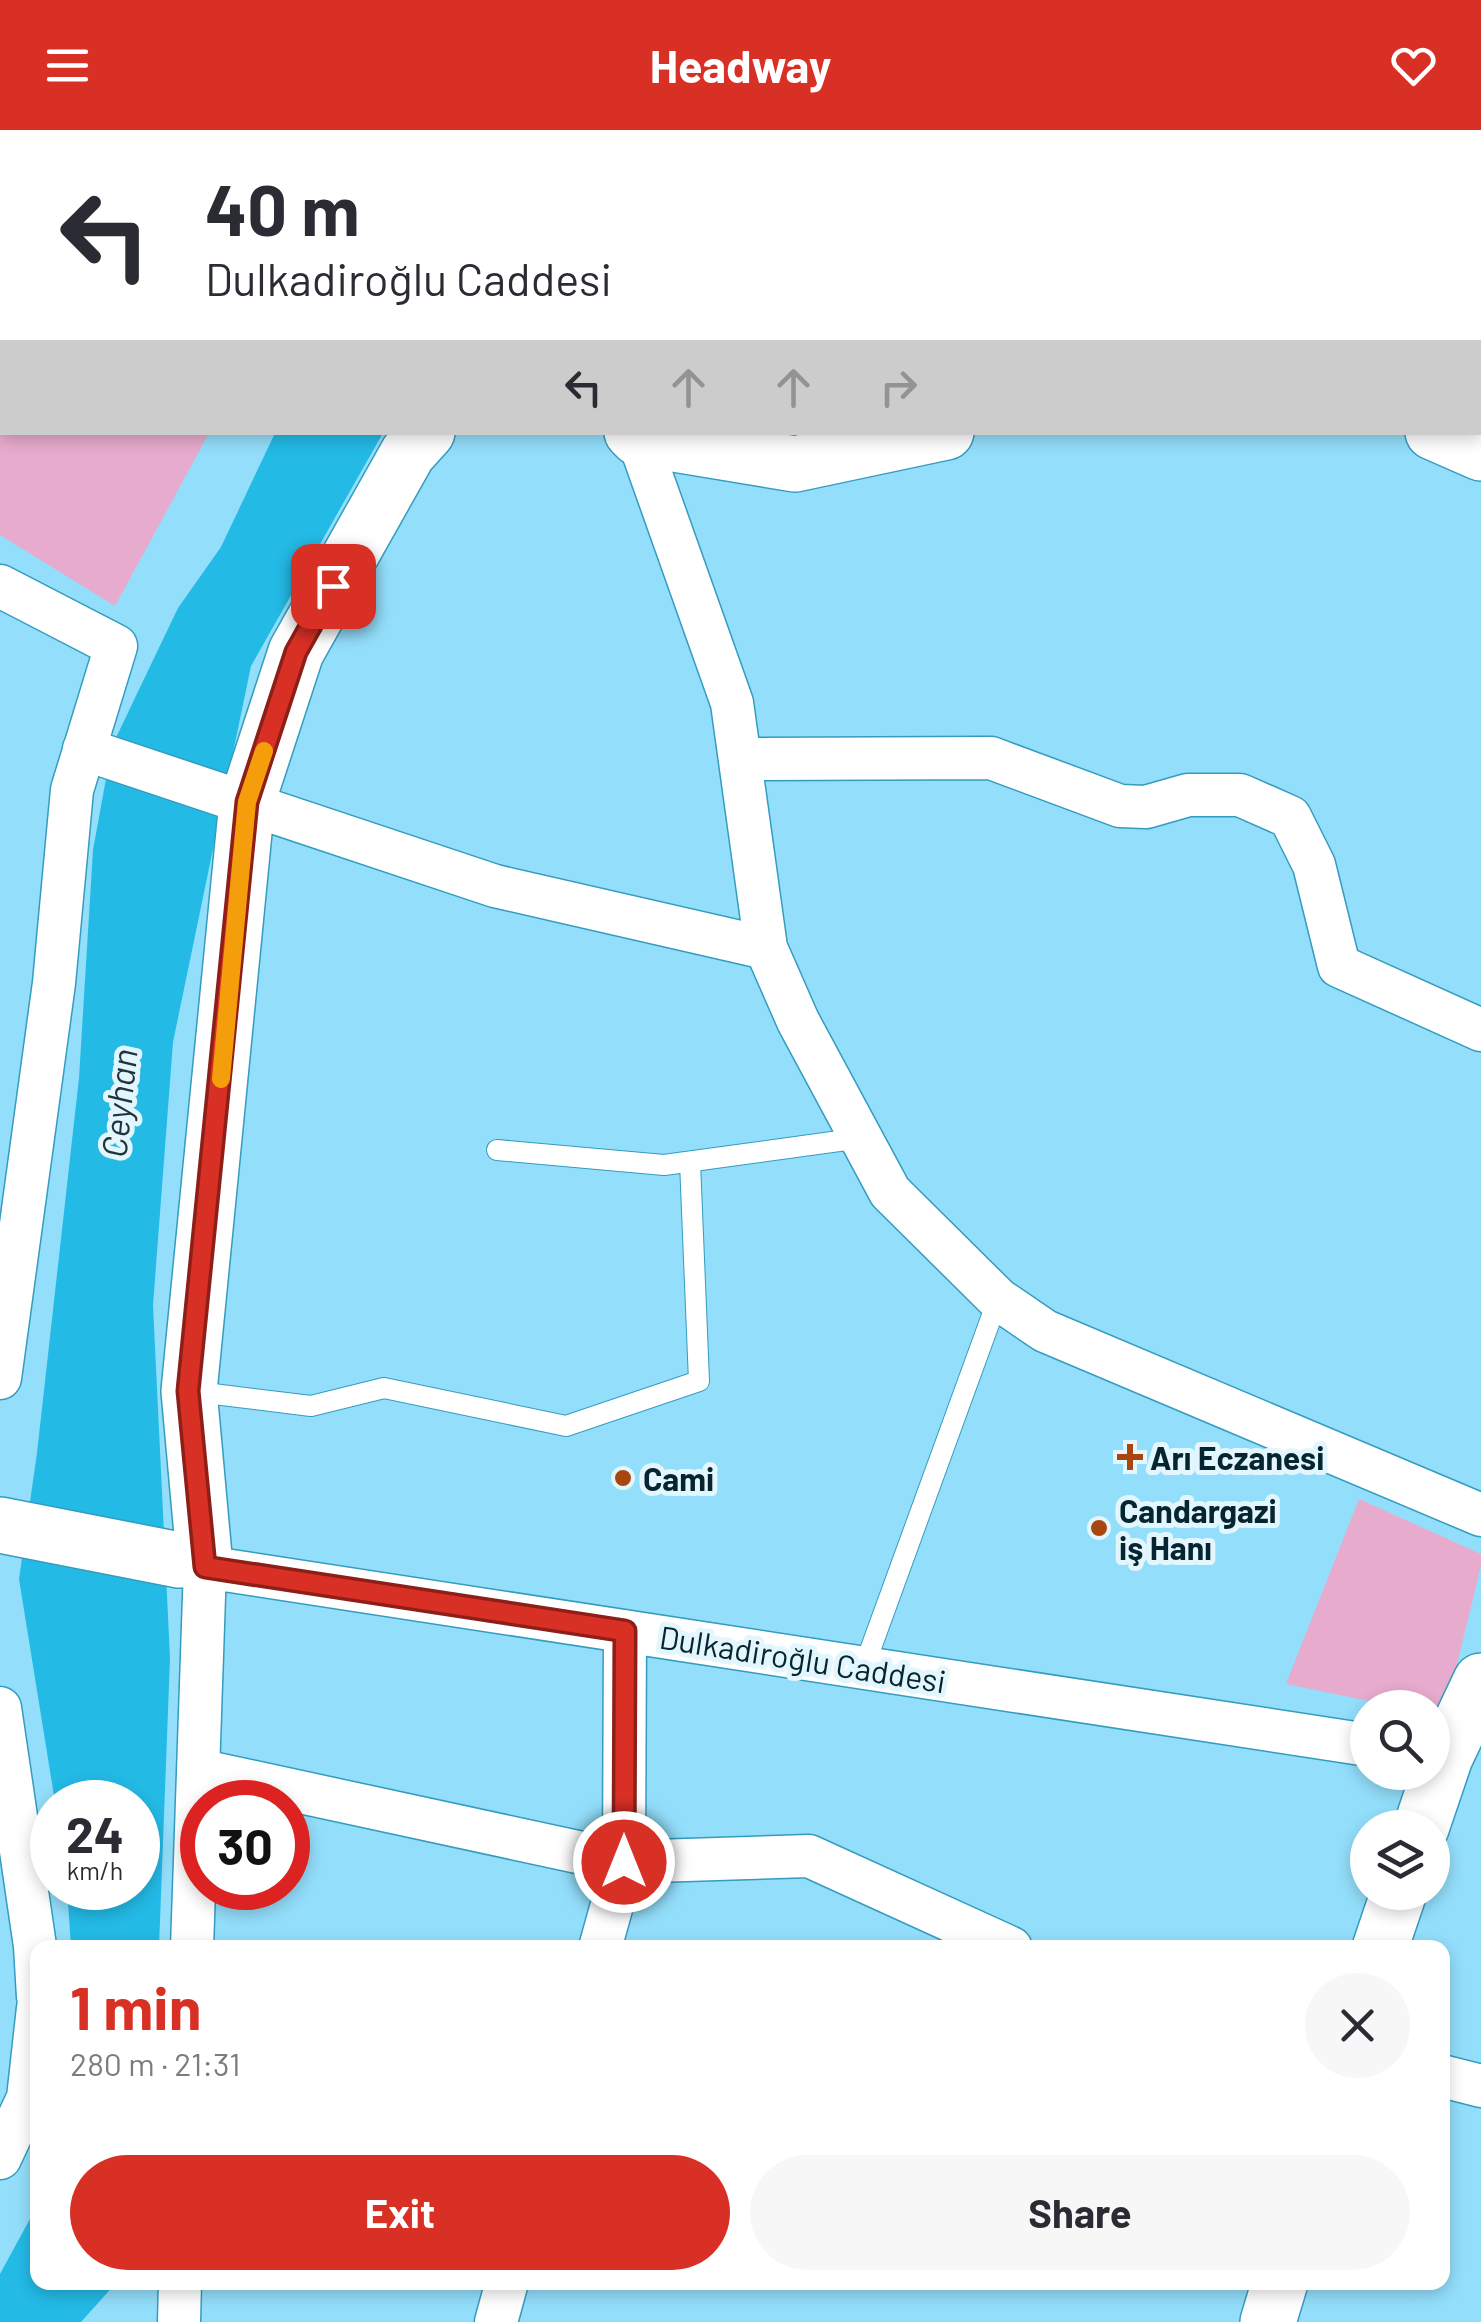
<!DOCTYPE html>
<html lang="en">
<head>
<meta charset="utf-8">
<style>
	body { margin:0; font-family:Barlow,sans-serif; background:#f7f7f7; color:#2b2b33; height:100vh; display:flex; flex-direction:column; font-size:38px; white-space:nowrap }
	* { box-sizing:border-box; margin:0 }
	p { font-size:32px; color:#7c7c81 }
	.icon { flex:none; width:55px; height:55px; fill:none; stroke:currentColor; stroke-width:2; stroke-linecap:round; stroke-linejoin:round }
	.map { position:relative; flex:1; overflow:hidden }
	.details { position:absolute; left:30px; top:1810px; width:1420px; height:350px; display:flex; flex-direction:column; background:#fff; border-radius:20px; box-shadow:0 5px 15px #0003 }
	.details>* { flex:none }
	.guide { position:absolute; left:0px; top:0px; width:1482px; height:305px; box-shadow:0 5px 15px #0003; background:#fff; color:#2b2b33; overflow:hidden }
	.tools { position:absolute; left:1350px; top:1560px; display:grid; gap:20px }
	.tools a { display:grid; place-items:center; width:100px; height:100px; border-radius:50%; background:#fff; box-shadow:0 5px 15px #0003; font-size:50px }
	.speed { position:absolute; left:30px; top:1650px; display:flex; gap:20px; font-size:50px; font-weight:700; text-align:center }
	.speed>* { display:grid; place-content:center; width:130px; height:130px; border-radius:50%; background:#fff; box-shadow:0 5px 15px #0003; line-height:1 }
	.speed small { font-size:25px; font-weight:400 }
	.speed .limit { border:15px solid #d22; background:#fff; color:#111 }
	.pin { position:absolute; display:grid; place-items:center; width:85px; height:85px; color:#fff; margin:-42px; border-radius:20px; box-shadow:0 5px 15px #0006 }
	.me { position:absolute; width:110px; margin:-55px; rotate:0deg; stroke-linejoin:round; filter:drop-shadow(0 0 8px #0008) }
	.turn { display:flex; align-items:center; gap:35px; height:210px; padding:0 40px; font-size:45px }
	.turn .icon { width:130px; height:130px; stroke-width:2.5 }
	.turn b { display:block; font-size:70px; line-height:85px }
	.lanes { display:flex; align-items:center; height:95px; padding:0 40px; background:#0003; justify-content:center; gap:50px; direction:ltr }
	.lanes .off { opacity:.35 }
	.round { display:grid; place-items:center; flex:none; width:105px; height:105px; border-radius:52px; background:#f7f7f7 }
	.overview { display:flex; align-items:center; justify-content:space-between; height:170px; padding:0 40px }
	h1 { font-size:60px; font-weight:700; line-height:75px; color:#d93025 }
	.button { display:flex; gap:20px; margin-top:auto; padding:20px 40px }
	.button a { flex:1; height:115px; border-radius:60px; background:#d93025; color:#fff; font-size:40px; font-weight:700; line-height:115px; text-align:center }
	.button a+a { background:#f7f7f7; color:#2b2b33 }
	header { display:flex; justify-content:space-between; align-items:center; height:130px; padding:0 40px; background:#d93025; color:#fff; font-size:45px; font-weight:700 }
	.map>svg:first-child { display:block }
</style>
</head>
<body>
<header><svg class="icon" aria-label="menu" viewBox="0 0 24 24"><path d="M4 6h16M4 12h16M4 18h16"/></svg>Headway<svg class="icon" aria-label="heart" viewBox="0 0 24 24"><path d="M12 20l-8-8c-3-5 5-10 8-4 3-6 11-1 8 4z"/></svg></header>
<div class="map">
<svg width="1481" height="2192" viewBox="0 0 1481 2192">
	<rect width="100%" height="100%" fill="#93defb"/>
	<path fill="#e7abcd" d="M0,0L214,2H2V302L209,303L115,476L0,405Z
		M1359,1369L1481,1424V1436L1444,1587L1433,1585L1432,1578L1398,1577L1286,1554Z"/>
	<path fill="#23bae6" d="M275,303H383L251,536L173,912L153,1175L170,1528L159,1817H71L67,1758H138V1672H55L19,1449L37,1323L79,948L93,720L112,616L178,478L221,417Z
		M37,2076L38,2152L116,2153L81,2192H0V2144Z"/>
	<g fill="none" stroke-linecap="round" stroke-linejoin="round">
		<defs>
			<path id="lane" d="M497,1020L664,1035L861,1008
				M189,1261L311,1276L384,1258L566,1296L699,1251L690,1032
				M864,1537L998,1169"/>
			<path id="street" d="M1148,0L1149,2
				M1480,42L1481,40
				M1480,102L1481,103
				M638,308L732,573L766,818L798,891L890,1062L998,1169L1045,1201L1481,1385
				M0,456L116,516L72,660L54,853L0,1248
				M84,619L495,756L766,818
				M740,629L991,628L1120,676L1146,677L1188,665H1240L1290,687L1314,735L1339,836L1481,900
				M179,1430L205,1437L1368,1615
				M0,1578L35,1816L38,1867
				M198,1640L624,1732L809,1726L1011,1818
				M192,1818L205,1437
				M600,1818L624,1732L625,1501
				M1442,1946L1481,1956
				M0,2028L28,1968L38,1878
				M179,2192L180,2152
				M496,2192L507,2152"/>
			<path id="secondary" d="M287,0L291,2
				M719,2L723,0
				M632,302L638,308L795,334L946,302
				M1433,302L1481,323
				M0,1395L179,1430
				M205,1437L189,1261L247,672L296,522L408,323L427,302
				M1421,1698L1445,1627L1481,1551
				M1380,1818L1399,1762
				M1268,2192L1280,2152"/>
		</defs>
		<use href="#lane" stroke="#349cbe" stroke-width="22"/>
		<use href="#street" stroke="#349cbe" stroke-width="45"/>
		<use href="#secondary" stroke="#349cbe" stroke-width="58"/>
		<use href="#lane" stroke="#fff" stroke-width="20"/>
		<use href="#street" stroke="#fff" stroke-width="42"/>
		<use href="#secondary" stroke="#fff" stroke-width="55"/>
	</g>
	<g fill="none" stroke-linecap="round" stroke-linejoin="round">
		<defs>
			<path id="route" d="M333,456L296,522L247,672L188,1261L205,1437L625,1501L624,1732"/>
		</defs>
		<use href="#route" stroke="#8d1f18" stroke-width="25"/>
		<use href="#route" stroke="#d93025" stroke-width="18"/>
		<path stroke="#f59e0b" stroke-width="18" d="M221,949L247,672L264,621"/>
	</g>
	<g fill="#a9450e" stroke="#e4f6fd" stroke-width="4">
		<path d="M1125 1312h10v10h10v10h-10v10h-10v-10h-10v-10h10z"/>
		<circle cx="623" cy="1348" r="10"/>
		<circle cx="1099" cy="1398" r="10"/>
	</g>
	<g text-anchor="middle" dominant-baseline="central" stroke-width="10" stroke-linejoin="round" paint-order="stroke">
		<g font-size="32" font-weight="bold" fill="#052530" stroke="#e4f6fd" text-anchor="start">
			<text x="1150" y="1327">Arı Eczanesi</text>
			<text x="643" y="1348">Cami</text>
			<text x="1119" y="1380">Candargazi<tspan x="1119" dy="37">iş Hanı</tspan></text>
		</g>
		<g font-size="32" fill="#052530" stroke="#e4f6fd">
			<text transform="translate(803 1528) rotate(9)">Dulkadiroğlu Caddesi</text>
		</g>
		<g font-size="35" font-style="italic" fill="#1e353e" stroke="#e4f6fd">
			<text transform="translate(118 973) rotate(-84)">Ceyhan</text>
		</g>
	</g>
</svg>
<div class="tools">
<a><svg class="icon" aria-label="search" viewBox="0 0 24 24"><circle cx="10" cy="10" r="6"/><path d="M15 15l6 6"/></svg></a>
<a><svg class="icon" aria-label="layers" viewBox="0 0 24 24"><path d="M12 4l9 5-9 5-9-5zM3 14l9 5 9-5"/></svg></a>
</div>
<div class="speed"><div>24<small>km/h</small></div><div class="limit">30</div></div>
<div class="pin" style="left:333px;top:456px;background:#d93025"><svg class="icon" aria-label="arrive" viewBox="0 0 24 24"><path d="M6 21V4h12l-3 4 3 4H6"/></svg></div>
<svg class="me" style="left:624px;top:1732px" viewBox="-20 -20 40 40"><circle r="17" fill="#d93025" stroke="#fff" stroke-width="3"/><path d="M0-11L8 9 0 5-8 9z" fill="#fff"/></svg>
<div class="guide">
<div class="turn"><svg class="icon" aria-label="left" viewBox="0 0 24 24"><path d="M17 20v-9H6M10 6l-5 5 5 5"/></svg><div><b>40 m</b>Dulkadiroğlu Caddesi</div></div>
<div class="lanes"><svg class="icon" aria-label="left" viewBox="0 0 24 24"><path d="M17 20v-9H6M10 6l-5 5 5 5"/></svg><svg class="icon off" aria-label="ahead" viewBox="0 0 24 24"><path d="M12 20V5M6 11l6-6 6 6"/></svg><svg class="icon off" aria-label="ahead" viewBox="0 0 24 24"><path d="M12 20V5M6 11l6-6 6 6"/></svg><svg class="icon off" aria-label="right" viewBox="0 0 24 24"><path d="M7 20v-9h11M14 6l5 5-5 5"/></svg></div>
</div>
<section class="details">
<div class="overview"><div><h1>1 min</h1><p>280 m · 21:31</p></div><a class="round"><svg class="icon" aria-label="close" viewBox="0 0 24 24"><path d="M6 6l12 12M18 6L6 18"/></svg></a></div>
<div class="button"><a>Exit</a><a>Share</a></div>
</section>
</div>
</body>
</html>
